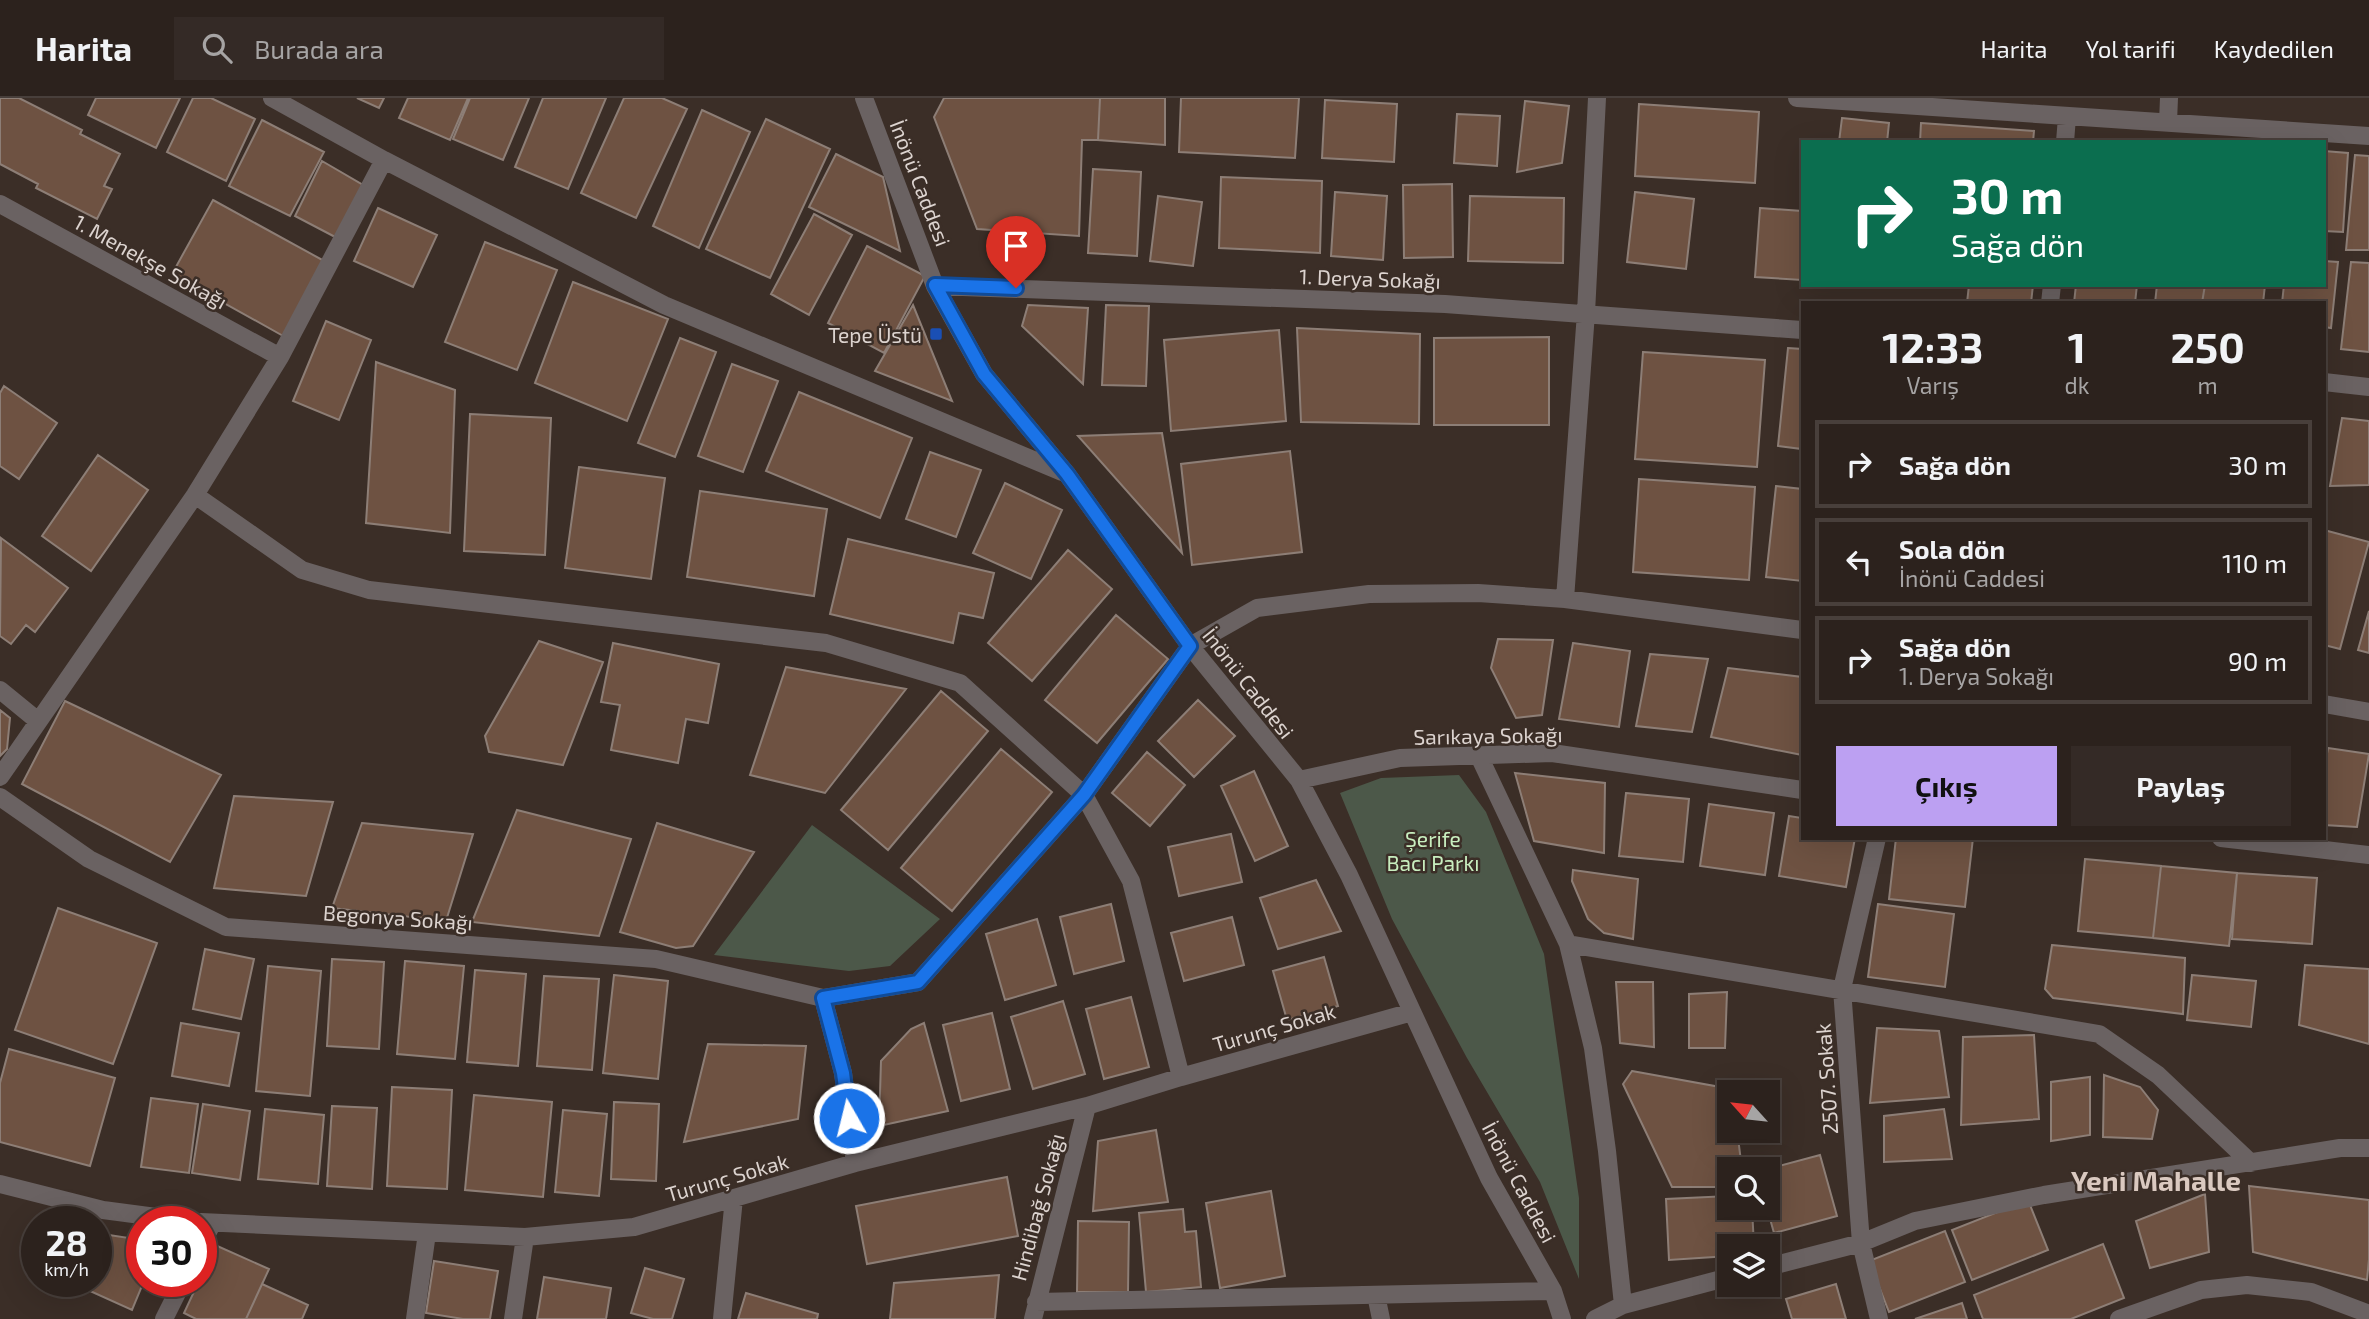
<!DOCTYPE html>
<html lang="tr">
<head>
<meta charset="utf-8">
<style>
	body { margin:0; font-family:"Exo 2",sans-serif; background:#342a26; color:#f1f3f6; height:100vh; display:flex; flex-direction:column; font-size:26px; white-space:nowrap }
	* { box-sizing:border-box; margin:0 }
	p { font-size:23px; color:#a6a4a4 }
	.icon { flex:none; width:38px; height:38px; fill:none; stroke:currentColor; stroke-width:2; stroke-linecap:round; stroke-linejoin:round }
	.map { position:relative; flex:1; overflow:hidden }
	.sheet { position:absolute; left:1801px; top:203px; width:525px; height:539px; display:flex; flex-direction:column; background:#2c221d; border-radius:0px; box-shadow:0 7px 28px #0002,0 0 0 2px #483f3b }
	.sheet>* { flex:none }
	.top-card { position:absolute; left:1801px; top:42px; width:525px; height:147px; border-radius:0px; box-shadow:0 7px 28px #0002,0 0 0 2px #483f3b; background:#0b6e4f; color:#fff; overflow:hidden }
	.needle { width:46px; rotate:297deg }
	.buttons { position:absolute; left:1717px; top:982px; display:grid; gap:14px }
	.buttons a { display:grid; place-items:center; width:63px; height:63px; border-radius:0px; background:#2c221d; box-shadow:0 7px 28px #0002,0 0 0 2px #483f3b; font-size:35px }
	.speed { position:absolute; left:21px; top:1108px; display:flex; gap:14px; font-size:35px; font-weight:700; text-align:center }
	.speed>* { display:grid; place-content:center; width:91px; height:91px; border-radius:50%; background:#2c221d; box-shadow:0 7px 28px #0002,0 0 0 2px #483f3b; line-height:1 }
	.speed small { font-size:18px; font-weight:400 }
	.speed .limit { border:10px solid #d22; background:#fff; color:#111 }
	.pin { position:absolute; display:grid; place-items:center; width:60px; height:60px; color:#fff; margin:-72px -30px; border-radius:50% 50% 50% 0; rotate:-45deg; box-shadow:0 0 7px #0007 }
	.pin .icon { rotate:45deg }
	.me { position:absolute; width:77px; margin:-38px; rotate:352deg; stroke-linejoin:round; filter:drop-shadow(0 0 5px #0008) }
	.turn { display:flex; align-items:center; gap:24px; height:147px; padding:0 35px; font-size:32px }
	.turn .icon { width:91px; height:91px; stroke-width:2.5 }
	.turn b { display:block; font-size:49px; line-height:60px }
	.eta { display:flex; justify-content:space-evenly; align-items:center; height:119px; text-align:center }
	.eta b { font-size:42px; font-weight:700; line-height:49px }
	.button { display:flex; gap:14px; margin-top:auto; padding:14px 35px }
	.button a { flex:1; height:80px; border-radius:0px; background:#bca0f2; color:#111; font-size:28px; font-weight:700; line-height:80px; text-align:center }
	.button a+a { background:#342a26; color:#f1f3f6 }
	ul { padding:0; list-style:none }
	li { display:flex; align-items:center; gap:21px; height:88px; margin:0 14px 10px; padding:0 21px; border:4px solid #483f3b; border-radius:0px }
	li div { flex:1 }
	li b { display:block; font-size:26px }
	li em { font-style:normal }
	header { display:flex; align-items:center; gap:42px; box-sizing:border-box; height:98px; padding:0 35px; background:#2c221d; border-bottom:2px solid #483f3b }
	header strong { font-size:33px }
	nav { display:flex; gap:38px; margin-inline-start:auto; font-size:24px }
	.search { width:490px; height:63px; background:#342a26; display:flex; align-items:center; gap:18px; box-sizing:border-box; padding:0 24px; border-radius:0px; color:#a6a4a4; font-size:26px }
	.map>svg:first-child { display:block }
</style>
</head>
<body>
<header>
<strong>Harita</strong>
<div class="search"><svg class="icon" aria-label="search" viewBox="0 0 24 24"><circle cx="10" cy="10" r="6"/><path d="M15 15l6 6"/></svg>Burada ara</div>
<nav><a>Harita</a><a>Yol tarifi</a><a>Kaydedilen</a></nav>
</header>
<div class="map">
<svg width="2369" height="1221" viewBox="0 0 2369 1221">
	<rect width="100%" height="100%" fill="#3b2e27"/>
	<path fill="#4c5849" d="M1459,677L1486,714L1544,856L1579,1100V1181L1540,1084L1467,960L1392,821L1340,695L1381,680Z
		M812,727L940,821L890,868L849,873L714,857Z"/>
	<path fill="#6e5242" stroke="#8d7e76" stroke-width="2" d="M0,0H19L82,32L80,36L120,56L104,88L112,91L97,121L36,90L38,86L0,66Z
		M96,0H180L156,50L88,17Z
		M193,0H211L255,21L226,83L167,54Z
		M357,0H384L379,10Z
		M408,0H468L450,42L399,20Z
		M470,0H529L503,62L453,41Z
		M543,0H606L568,91L515,69Z
		M624,0H662L687,11L636,120L581,95Z
		M944,0H1100L1098,42H1082L1079,138L977,131L934,19Z
		M1100,0H1165V47L1098,42Z
		M1181,0H1299L1295,60L1179,54Z
		M1325,2L1397,6L1394,64L1322,60Z
		M1525,3L1569,8L1562,65L1517,74Z
		M1639,6L1759,14L1755,85L1635,78Z
		M702,12L750,34L699,150L653,128Z
		M1457,16L1500,18L1497,68L1454,65Z
		M1842,20L1889,25L1887,44H1839Z
		M766,21L830,51L770,180L706,151Z
		M262,22L324,54L290,118L229,88Z
		M1921,25L2034,33L2033,44H1920Z
		M2324,53L2348,55L2343,134L2324,133Z
		M836,56L883,79L900,153L809,109Z
		M2355,57L2369,58V152H2346Z
		M322,63L363,87L339,141L295,118Z
		M1093,71L1141,74L1137,158L1088,155Z
		M1221,79L1322,83L1320,155L1219,150Z
		M1452,86L1453,159L1404,160L1403,87Z
		M1335,94L1387,98L1383,162L1331,158Z
		M1635,94L1694,101L1686,171L1627,164Z
		M1158,98L1202,104L1193,168L1150,163Z
		M1470,98L1564,100L1563,165L1468,163Z
		M213,102L326,164L285,239L172,176Z
		M378,110L437,137L413,189L354,163Z
		M1760,110L1802,113V182L1755,179Z
		M814,116L852,137L809,217L771,196Z
		M485,144L557,172L517,272L445,244Z
		M867,148L925,178L884,255L828,225Z
		M2324,163L2338,164L2331,230L2324,229V205H2282L2284,187H2324Z
		M2351,164L2369,165V254L2341,251Z
		M573,184L668,221L627,323L535,285Z
		M1969,187H2033L2031,205H1967Z
		M2076,187H2137L2135,205H2074Z
		M2157,187H2205L2202,205H2155Z
		M2205,187H2265L2263,205H2202Z
		M913,207L952,303L875,273Z
		M1028,207L1088,210L1083,286L1022,228Z
		M1106,207L1149,208L1146,288L1102,287Z
		M326,223L371,242L339,322L293,303Z
		M1297,230L1420,236L1419,326L1301,324Z
		M1279,232L1286,323L1171,333L1164,242Z
		M1549,239V327H1434V240Z
		M680,240L716,254L675,359L638,345Z
		M1788,250L1802,251V351L1778,348Z
		M1643,254L1765,262L1757,369L1635,361Z
		M376,264L455,292L450,435L366,425Z
		M732,266L778,283L743,374L698,358Z
		M4,288L57,325L19,381L0,368V295Z
		M799,294L912,340L880,420L766,373Z
		M470,316L551,320L545,457L464,453Z
		M2342,320L2369,323V387L2330,388Z
		M1162,335L1182,455L1078,338Z
		M1290,353L1302,454L1192,467L1181,366Z
		M930,354L981,372L956,439L906,421Z
		M98,357L148,392L91,473L42,438Z
		M579,369L665,380L651,481L565,470Z
		M1639,381L1755,389L1749,482L1633,474Z
		M1005,385L1062,412L1031,481L973,455Z
		M1776,388L1802,391V483L1766,479Z
		M700,393L827,411L814,498L687,479Z
		M2324,432L2369,444L2340,551L2324,547Z
		M1,440L68,490L35,534L26,527L11,546L0,538Z
		M848,441L994,475L983,520L959,515L953,545L830,516Z
		M1068,452L1112,491L1032,583L988,545Z
		M2369,513V555L2358,552Z
		M1116,517L1168,561L1097,645L1045,602Z
		M1498,541L1553,542L1542,617L1516,620L1491,570Z
		M539,543L603,564L563,667L489,654L485,638Z
		M613,545L719,566L708,625L686,621L678,665L611,652L620,607L601,604Z
		M1573,545L1630,553L1619,629L1559,621Z
		M1650,556L1708,561L1692,634L1636,628Z
		M786,569L906,591L825,695L750,677Z
		M1728,570L1802,579V657L1711,639Z
		M941,593L988,633L888,752L841,712Z
		M1198,602L1235,638L1194,679L1158,643Z
		M65,603L221,677L170,764L22,686Z
		M0,612L10,620L7,651L0,658Z
		M2328,650L2369,656L2357,729L2324,727V672Z
		M1001,651L1052,694L952,813L901,770Z
		M1147,654L1185,687L1150,728L1112,695Z
		M1254,673L1288,748L1255,763L1221,688Z
		M1515,675L1605,685L1604,755L1534,743Z
		M1626,695L1689,701L1683,764L1619,758Z
		M234,698L333,704L306,798L214,790Z
		M1709,706L1774,715L1765,777L1700,768Z
		M517,712L631,741L599,838L472,824Z
		M1789,718L1802,720V740H1855L1846,789L1779,778Z
		M362,725L473,736L446,823L332,810Z
		M657,725L754,754L693,848L676,850L620,834Z
		M1231,736L1242,784L1179,798L1168,749Z
		M1896,740H1973L1965,809L1889,801Z
		M2085,761L2161,768L2153,840L2078,833Z
		M2161,768L2237,775L2229,848L2153,840Z
		M1573,772L1638,781L1633,841L1604,835L1588,821L1572,783Z
		M2237,775L2317,780L2312,846L2232,841Z
		M1316,782L1341,833L1278,851L1260,800Z
		M1111,806L1124,863L1074,876L1060,819Z
		M1878,806L1954,816L1945,889L1868,879Z
		M58,810L157,845L113,966L15,932Z
		M1232,819L1244,867L1184,883L1171,835Z
		M1037,821L1056,887L1005,902L986,836Z
		M2052,847L2185,860L2183,916L2053,900L2045,891Z
		M205,851L254,861L241,921L193,911Z
		M1324,859L1338,908L1287,922L1273,873Z
		M332,861L384,864L379,951L327,948Z
		M405,863L464,868L455,961L397,956Z
		M2305,867L2369,871V946L2299,927Z
		M268,868L321,873L310,998L256,993Z
		M475,872L526,876L518,968L467,964Z
		M614,877L668,883L658,981L603,975Z
		M2192,877L2256,883L2251,929L2187,922Z
		M544,878L599,881L592,972L537,968Z
		M1616,884H1653L1654,949L1620,945Z
		M1727,894L1725,950H1689V896Z
		M1131,899L1149,969L1104,981L1086,911Z
		M1063,903L1085,976L1033,991L1011,919Z
		M992,915L1010,991L961,1003L943,927Z
		M181,925L239,935L229,988L172,978Z
		M924,925L948,1013L879,1028L881,963L911,931Z
		M1877,930L1939,933L1949,999L1870,1005Z
		M2034,937L2039,1021L1961,1027L1963,939Z
		M708,946L806,948L798,1021L684,1044Z
		M9,951L115,980L90,1068L0,1044V985Z
		M1632,973L1731,991L1732,994H1729V1032H1737L1742,1071H1729V1089H1672L1623,986Z
		M2104,977L2140,989L2158,1012L2152,1041L2103,1039Z
		M2090,979V1037L2051,1043V984Z
		M392,989L452,992L447,1091L387,1088Z
		M474,997L552,1004L543,1099L465,1092Z
		M151,1000L198,1006L189,1075L141,1069Z
		M614,1004L659,1006L656,1083L611,1081Z
		M203,1006L250,1013L240,1082L192,1075Z
		M332,1008L377,1010L372,1091L327,1088Z
		M265,1011L324,1017L318,1086L258,1081Z
		M1944,1011L1952,1061L1884,1064V1018Z
		M563,1012L607,1016L599,1098L555,1094Z
		M1156,1032L1168,1104L1093,1113L1098,1043Z
		M1820,1057L1837,1118L1774,1135L1767,1110L1768,1071Z
		M1007,1079L1018,1138L867,1166L856,1108Z
		M2249,1088L2369,1102V1161L2367,1182L2253,1154Z
		M1271,1093L1285,1178L1220,1190L1206,1105Z
		M2205,1096L2209,1154L2150,1170L2136,1123Z
		M1729,1098V1110H1752L1754,1148H1729V1158L1669,1162L1666,1101Z
		M2028,1102L2048,1152L1972,1182L1952,1132Z
		M1183,1111L1185,1134L1196,1133L1201,1189L1146,1194L1139,1115Z
		M1078,1123L1129,1124L1128,1194H1077Z
		M1945,1133L1965,1184L1889,1214L1869,1163Z
		M96,1135L142,1142V1183H144L132,1212L68,1183H96Z
		M2103,1146L2124,1200L2071,1221H1983L1974,1197Z
		M215,1147L269,1171L246,1221H196L184,1215L199,1183H201V1177Z
		M434,1163L498,1173L490,1221H463L426,1215Z
		M645,1170L684,1181L672,1221H653L631,1215Z
		M999,1177L995,1221H890L894,1185Z
		M544,1179L611,1190L606,1221H537Z
		M262,1186L308,1207L302,1221H246Z
		M1836,1186L1846,1221H1792L1786,1201Z
		M746,1195L818,1216L817,1221H738Z
		M1962,1205L1967,1221H1915Z"/>
	<g fill="none" stroke-linecap="round" stroke-linejoin="round">
		<path stroke="#6a6262" stroke-width="18" d="M272,0L384,62L664,207L1062,374
			M864,0L935,188L984,276L1067,376L1190,548L1299,682L1349,777L1489,1080L1553,1193L1562,1221
			M1797,0L2369,38
			M2168,24L2169,0
			M2065,44L2067,19
			M0,106L280,259
			M935,188L1445,206L1802,232
			M2050,205L2052,187
			M2324,284L2369,289
			M195,397L302,472L369,492L826,545L960,585L1084,697L1131,783L1181,979
			M1565,501L1586,215L1597,0
			M0,592L38,623
			M2324,606L2369,614
			M1479,658L1568,846L1593,950L1607,1053L1623,1207
			M0,679L195,397L280,259L384,62
			M1299,682L1400,660L1552,655L1802,692
			M0,699L89,761L226,829L656,861L823,900
			M1877,740L1842,891L1861,1145L1879,1221
			M2221,740L2369,757
			M1568,846L2099,936L2158,977L2251,1065
			M855,1065L843,975L823,900L918,884L1084,697L1190,548L1257,510L1369,496L1478,495L1565,501L1802,532
			M0,1086L103,1112L194,1124
			M201,1124L525,1139L634,1129L855,1065L1087,1008L1181,979L1412,914
			M201,1147L212,1126
			M1768,1169L1861,1145L1915,1123L2044,1097L2340,1050H2369
			M1376,1197L1381,1221
			M1036,1204L1553,1193
			M164,1221L183,1183
			M415,1221L427,1135
			M513,1221L525,1139
			M722,1221L734,1100
			M1033,1221L1087,1008
			M1595,1221L1623,1207L1729,1179
			M2119,1221L2201,1192L2247,1187L2311,1194L2369,1216"/>
	</g>
	<g fill="none" stroke-linecap="round" stroke-linejoin="round">
		<defs>
			<path id="route" d="M849,1020L843,975L823,900L918,884L1084,697L1190,548L1067,376L984,276L935,187L1016,190"/>
		</defs>
		<use href="#route" stroke="#114b97" stroke-width="18"/>
		<use href="#route" stroke="#1a73e8" stroke-width="12"/>
	</g>
	<rect fill="#1a4fb4" stroke="#3b2e27" stroke-width="2.5" x="929" y="229" width="14" height="14" rx="3.5"/>
	<g text-anchor="middle" dominant-baseline="central" stroke-width="5" stroke-linejoin="round" paint-order="stroke">
		<g font-size="21" fill="#dcd3cf" stroke="#3b2e27">
			<text transform="translate(921 85) rotate(69)">İnönü Caddesi</text>
			<text transform="translate(151 163) rotate(29)">1. Menekşe Sokağı</text>
			<text transform="translate(1370 180) rotate(2)">1. Derya Sokağı</text>
			<text transform="translate(1249 585) rotate(52)">İnönü Caddesi</text>
			<text transform="translate(1488 637) rotate(-1)">Sarıkaya Sokağı</text>
			<text transform="translate(398 819) rotate(4)">Begonya Sokağı</text>
			<text transform="translate(1274 929) rotate(-16)">Turunç Sokak</text>
			<text transform="translate(1826 981) rotate(-94)">2507. Sokak</text>
			<text transform="translate(727 1079) rotate(-16)">Turunç Sokak</text>
			<text transform="translate(1520 1084) rotate(62)">İnönü Caddesi</text>
			<text transform="translate(1037 1109) rotate(-75)">Hindibağ Sokağı</text>
		</g>
		<g font-size="21" fill="#dcd3cf" stroke="#3b2e27" text-anchor="end">
			<text x="922" y="236">Tepe Üstü</text>
		</g>
		<g font-size="21" fill="#c8eebf" stroke="#3b2e27">
			<text x="1433" y="740">Şerife<tspan x="1433" dy="24">Bacı Parkı</tspan></text>
		</g>
		<g font-size="28" font-weight="bold" fill="#dac9c0" stroke="#3b2e27">
			<text x="2156" y="1082">Yeni Mahalle</text>
		</g>
	</g>
</svg>
<div class="buttons">
<a><svg class="needle" viewBox="-14 -14 28 28"><path d="M0-13l5 13h-10z" fill="#e53935"/><path d="M0 13l5-13h-10z" fill="#a6a4a4"/></svg></a>
<a><svg class="icon" aria-label="search" viewBox="0 0 24 24"><circle cx="10" cy="10" r="6"/><path d="M15 15l6 6"/></svg></a>
<a><svg class="icon" aria-label="layers" viewBox="0 0 24 24"><path d="M12 4l9 5-9 5-9-5zM3 14l9 5 9-5"/></svg></a>
</div>
<div class="speed"><div>28<small>km/h</small></div><div class="limit">30</div></div>
<div class="pin" style="left:1016px;top:190px;background:#d93025"><svg class="icon" aria-label="arrive" viewBox="0 0 24 24"><path d="M6 21V4h12l-3 4 3 4H6"/></svg></div>
<svg class="me" style="left:849px;top:1020px" viewBox="-20 -20 40 40"><circle r="17" fill="#1a73e8" stroke="#fff" stroke-width="3"/><path d="M0-11L8 9 0 5-8 9z" fill="#fff"/></svg>
<div class="top-card">
<div class="turn"><svg class="icon" aria-label="right" viewBox="0 0 24 24"><path d="M7 20v-9h11M14 6l5 5-5 5"/></svg><div><b>30 m</b>Sağa dön</div></div>
</div>
<section class="sheet">
<div class="eta">
<div><b>12:33</b><p>Varış</p></div>
<div><b>1</b><p>dk</p></div>
<div><b>250</b><p>m</p></div>
</div>
<ul>
<li><svg class="icon" aria-label="right" viewBox="0 0 24 24"><path d="M7 20v-9h11M14 6l5 5-5 5"/></svg><div><b>Sağa dön</b></div><em>30 m</em></li>
<li><svg class="icon" aria-label="left" viewBox="0 0 24 24"><path d="M17 20v-9H6M10 6l-5 5 5 5"/></svg><div><b>Sola dön</b><p>İnönü Caddesi</p></div><em>110 m</em></li>
<li><svg class="icon" aria-label="right" viewBox="0 0 24 24"><path d="M7 20v-9h11M14 6l5 5-5 5"/></svg><div><b>Sağa dön</b><p>1. Derya Sokağı</p></div><em>90 m</em></li>
</ul>
<div class="button"><a>Çıkış</a><a>Paylaş</a></div>
</section>
</div>
</body>
</html>
